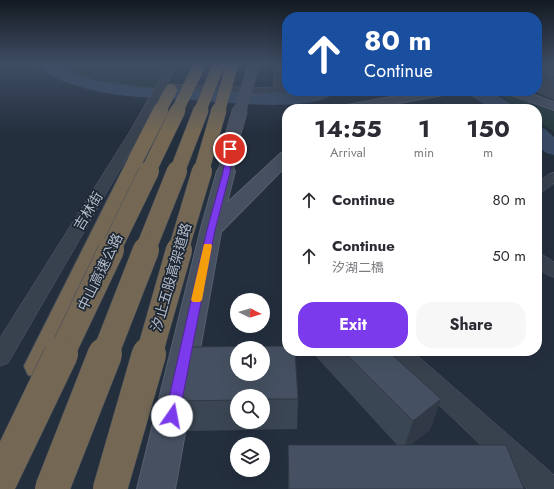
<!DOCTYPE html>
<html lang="en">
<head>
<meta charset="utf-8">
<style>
	body { margin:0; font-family:Jost,"Noto Sans TC",sans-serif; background:#f7f7f7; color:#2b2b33; height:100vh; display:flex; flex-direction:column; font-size:15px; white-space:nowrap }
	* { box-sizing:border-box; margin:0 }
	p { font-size:13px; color:#7c7c81 }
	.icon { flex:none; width:22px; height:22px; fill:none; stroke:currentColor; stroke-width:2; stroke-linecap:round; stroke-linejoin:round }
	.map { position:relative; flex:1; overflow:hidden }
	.side { position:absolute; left:282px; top:104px; width:260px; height:252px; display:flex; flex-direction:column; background:#fff; border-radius:16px; box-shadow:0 4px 16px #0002 }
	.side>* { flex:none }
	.banner { position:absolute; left:282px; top:12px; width:260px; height:84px; border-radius:16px; box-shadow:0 4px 16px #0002; background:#1a4fa0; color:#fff; overflow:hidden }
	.needle { width:26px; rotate:95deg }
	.tools { position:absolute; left:230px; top:293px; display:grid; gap:8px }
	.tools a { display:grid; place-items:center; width:40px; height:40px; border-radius:50%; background:#fff; box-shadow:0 4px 16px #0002; font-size:20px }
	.pin { position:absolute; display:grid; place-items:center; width:34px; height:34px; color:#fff; margin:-17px; border:2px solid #fff; border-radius:50%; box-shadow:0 1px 4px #0007 }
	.me { position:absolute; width:44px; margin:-22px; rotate:12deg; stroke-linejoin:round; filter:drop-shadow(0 0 3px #0008) }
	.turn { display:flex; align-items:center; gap:14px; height:84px; padding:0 16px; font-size:18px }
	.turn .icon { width:52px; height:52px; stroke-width:2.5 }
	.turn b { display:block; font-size:28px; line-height:34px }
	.eta { display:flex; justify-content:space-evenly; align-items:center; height:68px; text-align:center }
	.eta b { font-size:24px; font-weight:700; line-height:28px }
	.button { display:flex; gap:8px; margin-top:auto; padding:8px 16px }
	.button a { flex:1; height:46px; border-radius:16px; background:#7c3aed; color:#fff; font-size:16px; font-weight:700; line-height:46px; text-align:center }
	.button a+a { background:#f7f7f7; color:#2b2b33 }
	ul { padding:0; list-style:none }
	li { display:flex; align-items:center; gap:12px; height:56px; padding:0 16px }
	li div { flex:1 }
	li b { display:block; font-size:15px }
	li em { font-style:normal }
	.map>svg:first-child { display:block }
</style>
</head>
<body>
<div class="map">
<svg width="554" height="489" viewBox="0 0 554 489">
	<rect width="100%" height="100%" fill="#242f3e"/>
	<path fill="#263c3f" d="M59,64H171L158,86L148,90C120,87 79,86 59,64Z
		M491,91L508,95L554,112V132L537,120V109H523L511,101Z"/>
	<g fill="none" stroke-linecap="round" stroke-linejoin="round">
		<path fill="#394c67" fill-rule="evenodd" d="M37,64H54L80,75L94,80L142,87L262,94L307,91H336C320,114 220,102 194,100C165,98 135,98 106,93C87,89 49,81 37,64Z
			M464,91H490L513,105L516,109C509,109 500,111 493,109C491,108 465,93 464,91Z
			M537,127L545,129L554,137V155L546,153L537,145Z"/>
		<defs>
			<path id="street" d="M169,64H177L167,84L259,88L287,86V91H290L259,94L164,89L141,133L8,363L0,366V338L129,133Z
				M270,64H287V67L274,66Z
				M554,173V183L542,192L537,193V183L549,174Z
				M537,253L543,255L554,262V277L548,275L537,268Z
				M386,351H412L554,475V489H527L389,357Z"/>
			<path id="secondary" d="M424,91H449L447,94L443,95L367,109H340L342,106L347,105Z
				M506,91H523L554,102V110L508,94Z
				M287,151V165L221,232L175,489H137L201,228L217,171L220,167L226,166L232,167L235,171L227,203L281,153Z"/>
			<path id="highway" d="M135,156L141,158L143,161L54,366L50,375L39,378L28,375L24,366L127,161L129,158Z"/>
		</defs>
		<use href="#street" stroke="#565f6c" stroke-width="1"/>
		<use href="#secondary" stroke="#565f6c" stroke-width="2"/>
		<use href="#highway" stroke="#434c59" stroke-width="2"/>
		<use href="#street" fill="#38414e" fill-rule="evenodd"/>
		<use href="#secondary" fill="#465061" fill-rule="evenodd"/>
		<use href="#highway" fill="#746855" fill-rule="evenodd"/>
		<defs>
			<path id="secondary-bridge-far1" d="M240,111L254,64"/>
			<path id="secondary-bridge" d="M226,171L232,138L240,110"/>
			<path id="highway-bridge-far4" d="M160,111L171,90
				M177,111L200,64
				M200,111L219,64
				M219,111L232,65"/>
			<path id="highway-bridge-far3" d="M135,161L161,110
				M148,172L178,110
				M177,172L201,110
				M201,172L219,110"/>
			<path id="highway-bridge-far2" d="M110,251L149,171
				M145,251L177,171
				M178,251L202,171"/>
			<path id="highway-bridge-far1" d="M61,355L111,250
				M105,355L146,250
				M149,355L179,250"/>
			<path id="highway-bridge" d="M0,481L61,354
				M52,489L105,354
				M110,489L149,354"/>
		</defs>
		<use href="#secondary-bridge-far1" stroke="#565f6c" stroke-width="12" stroke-linecap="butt"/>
		<use href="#secondary-bridge" stroke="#565f6c" stroke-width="16" stroke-linecap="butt"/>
		<use href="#highway-bridge-far4" stroke="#434c59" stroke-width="12" stroke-linecap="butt"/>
		<use href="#highway-bridge-far3" stroke="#434c59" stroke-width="16" stroke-linecap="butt"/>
		<use href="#highway-bridge-far2" stroke="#434c59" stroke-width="21" stroke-linecap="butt"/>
		<use href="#highway-bridge-far1" stroke="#434c59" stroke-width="27" stroke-linecap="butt"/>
		<use href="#highway-bridge" stroke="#434c59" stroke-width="35" stroke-linecap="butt"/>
		<use href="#secondary-bridge-far1" stroke="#465061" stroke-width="12"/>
		<use href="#secondary-bridge" stroke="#465061" stroke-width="15"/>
		<use href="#highway-bridge-far4" stroke="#746855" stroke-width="12"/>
		<use href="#highway-bridge-far3" stroke="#746855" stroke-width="15"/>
		<use href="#highway-bridge-far2" stroke="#746855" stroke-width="20"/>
		<use href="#highway-bridge-far1" stroke="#746855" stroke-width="26"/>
		<use href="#highway-bridge" stroke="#746855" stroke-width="34"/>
	</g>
	<path fill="#3b4654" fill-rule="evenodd" d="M287,64V85L273,86V74Z
		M537,64H554V100L534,91H537Z
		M287,346V351H295L298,399L297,429L188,431L181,401L191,347ZM237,348H263V374H237ZM237,396H263V422H237Z
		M311,351H388L441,399L430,430L410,445L524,489H288V445H397Z"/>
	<path fill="#303945" d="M441,399L430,430L403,451L413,421Z"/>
	<path fill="#455162" stroke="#303945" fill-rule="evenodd" d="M276,64H287V74H273Z
		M537,64H554V78L537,71Z
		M287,346V351H295L298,399H263V396H237V400L181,401L191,347ZM237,348H263V374H237Z
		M343,351H388L441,399L413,421Z
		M288,445H506L524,489H289Z"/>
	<linearGradient id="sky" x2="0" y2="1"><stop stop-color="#141a22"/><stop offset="0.48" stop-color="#3f4d63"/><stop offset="1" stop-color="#3f4d63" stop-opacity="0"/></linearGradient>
	<rect width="554" height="133" fill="url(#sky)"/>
	<path fill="#7c3aed" stroke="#51269a" d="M230,147L233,149L230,172L215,230L179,416L177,420L172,422L167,420L165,416L207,230L223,172L227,149Z"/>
	<path fill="#f59e0b" d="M204,244H211L212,246L202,300L200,302H193L191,300Z"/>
	<g text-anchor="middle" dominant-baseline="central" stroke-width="3.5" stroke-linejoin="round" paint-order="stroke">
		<g font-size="14" fill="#b4bcc9" stroke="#1d2633">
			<text transform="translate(88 211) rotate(-59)">吉林街</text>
			<text transform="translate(100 272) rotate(-64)">中山高速公路</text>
			<text transform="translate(171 277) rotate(-74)">汐止五股高架道路</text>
		</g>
	</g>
</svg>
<div class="tools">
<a><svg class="needle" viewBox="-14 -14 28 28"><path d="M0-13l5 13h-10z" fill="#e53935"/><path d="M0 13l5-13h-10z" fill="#7c7c81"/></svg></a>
<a><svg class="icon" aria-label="sound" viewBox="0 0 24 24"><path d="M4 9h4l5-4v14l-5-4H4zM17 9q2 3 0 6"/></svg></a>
<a><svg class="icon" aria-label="search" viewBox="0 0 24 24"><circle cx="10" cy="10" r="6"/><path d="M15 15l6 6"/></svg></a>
<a><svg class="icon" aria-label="layers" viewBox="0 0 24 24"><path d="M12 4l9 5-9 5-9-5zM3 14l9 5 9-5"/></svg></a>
</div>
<div class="pin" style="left:230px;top:149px;background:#d93025"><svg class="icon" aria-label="arrive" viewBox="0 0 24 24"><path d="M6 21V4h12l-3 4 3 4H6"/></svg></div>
<svg class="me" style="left:172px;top:416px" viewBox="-20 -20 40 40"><circle r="19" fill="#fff"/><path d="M0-13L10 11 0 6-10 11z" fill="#7c3aed"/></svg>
<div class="banner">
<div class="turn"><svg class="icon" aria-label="ahead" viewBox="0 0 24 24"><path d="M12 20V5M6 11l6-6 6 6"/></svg><div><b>80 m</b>Continue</div></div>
</div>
<section class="side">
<div class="eta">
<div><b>14:55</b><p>Arrival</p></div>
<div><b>1</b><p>min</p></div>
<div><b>150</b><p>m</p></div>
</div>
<ul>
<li><svg class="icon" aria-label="ahead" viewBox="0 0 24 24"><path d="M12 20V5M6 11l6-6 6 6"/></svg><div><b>Continue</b></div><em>80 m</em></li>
<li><svg class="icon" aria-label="ahead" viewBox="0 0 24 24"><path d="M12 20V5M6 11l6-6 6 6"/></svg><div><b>Continue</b><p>汐湖二橋</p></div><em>50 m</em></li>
</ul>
<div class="button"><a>Exit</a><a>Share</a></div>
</section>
</div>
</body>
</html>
